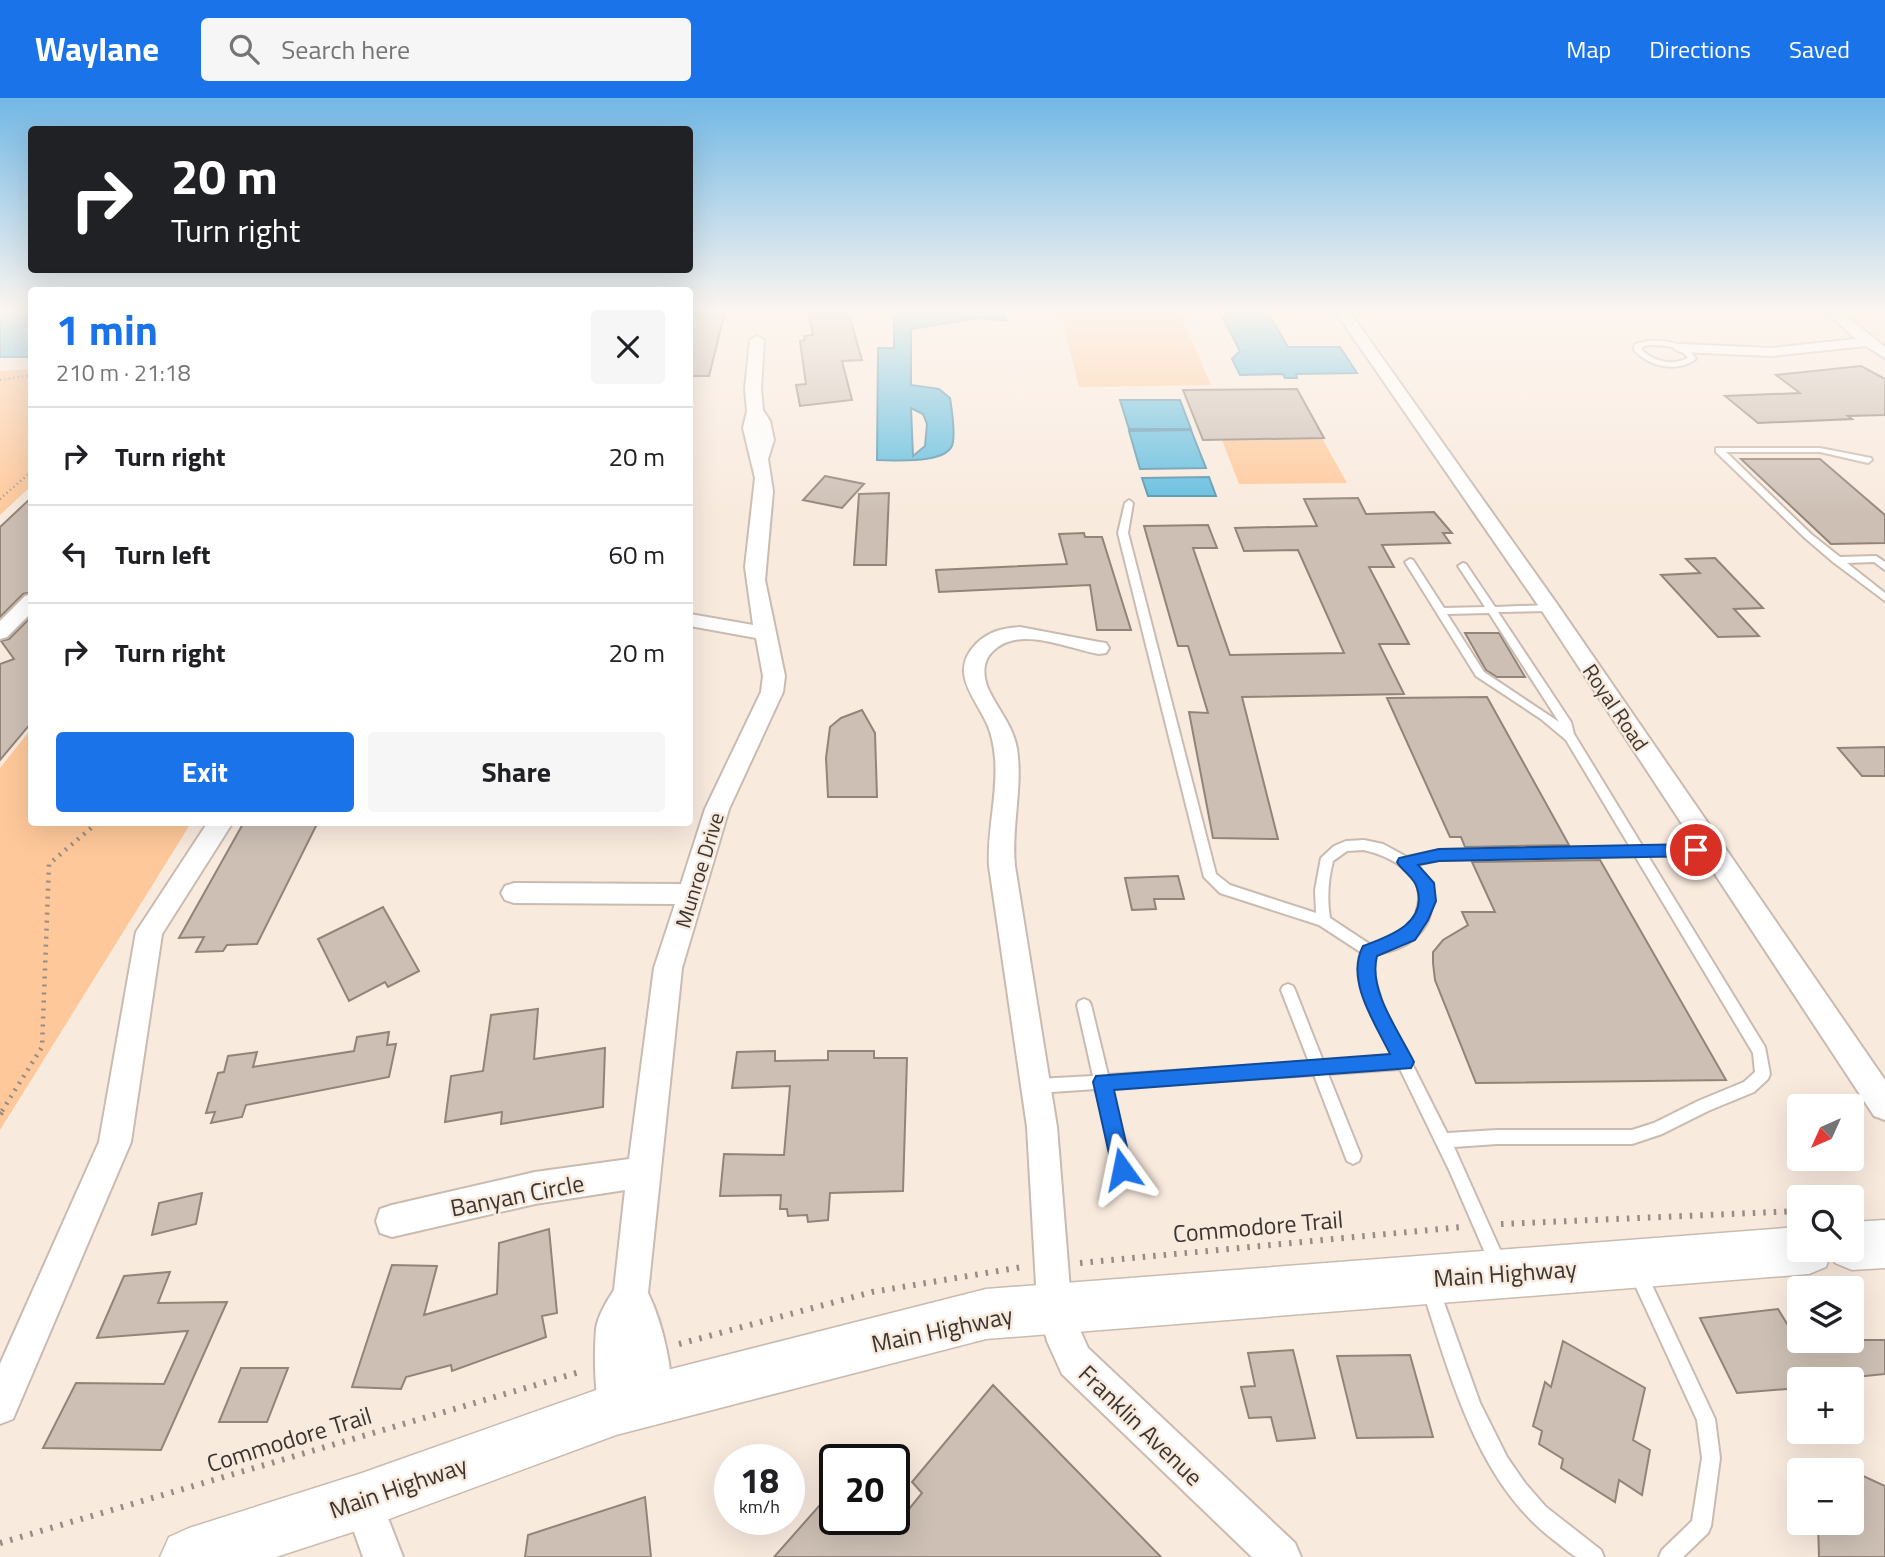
<!DOCTYPE html>
<html lang="en">
<head>
<meta charset="utf-8">
<style>
	body { margin:0; font-family:"Titillium Web",sans-serif; background:#f6f6f6; color:#202124; height:100vh; display:flex; flex-direction:column; font-size:26px; white-space:nowrap }
	* { box-sizing:border-box; margin:0 }
	p { font-size:23px; color:#757577 }
	.icon { flex:none; width:38px; height:38px; fill:none; stroke:currentColor; stroke-width:2; stroke-linecap:round; stroke-linejoin:round }
	.map { position:relative; flex:1; overflow:hidden }
	.details { position:absolute; left:28px; top:189px; width:665px; height:539px; display:flex; flex-direction:column; background:#fff; border-radius:7px; box-shadow:0 7px 28px #0002 }
	.details>* { flex:none }
	.banner { position:absolute; left:28px; top:28px; width:665px; height:147px; border-radius:7px; box-shadow:0 7px 28px #0002; background:#202124; color:#fff; overflow:hidden }
	.needle { width:46px; rotate:225deg }
	.controls { position:absolute; left:1787px; top:996px; display:grid; gap:14px }
	.controls a { display:grid; place-items:center; width:77px; height:77px; border-radius:7px; background:#fff; box-shadow:0 7px 28px #0002; font-size:35px }
	.speed { position:absolute; left:714px; top:1346px; display:flex; gap:14px; font-size:35px; font-weight:700; text-align:center }
	.speed>* { display:grid; place-content:center; width:91px; height:91px; border-radius:50%; background:#fff; box-shadow:0 7px 28px #0002; line-height:1 }
	.speed small { font-size:18px; font-weight:400 }
	.speed .limit { border:4px solid #111; border-radius:10px; background:#fff; color:#111 }
	.pin { position:absolute; display:grid; place-items:center; width:60px; height:60px; color:#fff; margin:-30px; border:4px solid #fff; border-radius:50%; box-shadow:0 2px 7px #0007 }
	.me { position:absolute; width:77px; margin:-38px; rotate:348deg; stroke-linejoin:round; filter:drop-shadow(0 0 5px #0008) }
	.turn { display:flex; align-items:center; gap:24px; height:147px; padding:0 28px; font-size:32px }
	.turn .icon { width:91px; height:91px; stroke-width:2.5 }
	.turn b { display:block; font-size:49px; line-height:60px }
	.round { display:grid; place-items:center; flex:none; width:74px; height:74px; border-radius:7px; background:#f6f6f6 }
	.overview { display:flex; align-items:center; justify-content:space-between; height:119px; padding:0 28px }
	h1 { font-size:42px; font-weight:700; line-height:52px; color:#1a73e8 }
	.button { display:flex; gap:14px; margin-top:auto; padding:14px 28px }
	.button a { flex:1; height:80px; border-radius:7px; background:#1a73e8; color:#fff; font-size:28px; font-weight:700; line-height:80px; text-align:center }
	.button a+a { background:#f6f6f6; color:#202124 }
	ul { padding:0; list-style:none }
	li { display:flex; align-items:center; gap:21px; height:98px; padding:0 28px; border-top:2px solid #e0e0e0 }
	li div { flex:1 }
	li b { display:block; font-size:26px }
	li em { font-style:normal }
	header { display:flex; align-items:center; gap:42px; box-sizing:border-box; height:98px; padding:0 35px; background:#1a73e8; color:#fff }
	header strong { font-size:33px }
	nav { display:flex; gap:38px; margin-inline-start:auto; font-size:24px }
	.search { width:490px; height:63px; background:#f6f6f6; display:flex; align-items:center; gap:18px; box-sizing:border-box; padding:0 24px; border-radius:7px; color:#757577; font-size:26px }
	.map>svg:first-child { display:block }
</style>
</head>
<body>
<header>
<strong>Waylane</strong>
<div class="search"><svg class="icon" aria-label="search" viewBox="0 0 24 24"><circle cx="10" cy="10" r="6"/><path d="M15 15l6 6"/></svg>Search here</div>
<nav><a>Map</a><a>Directions</a><a>Saved</a></nav>
</header>
<div class="map">
<svg width="1885" height="1459" viewBox="0 0 1885 1459">
	<rect width="100%" height="100%" fill="#f9eade"/>
	<path fill="#fec89a" d="M1060,213H1179L1211,287L1079,289Z
		M31,271V388L0,417V273Z
		M1322,340L1347,385L1239,386L1222,342Z
		M31,631L32,724L191,725L0,1032V670Z"/>
	<path fill="#61bde0" stroke="#5694ac" stroke-width="2" fill-rule="evenodd" d="M0,213H31V259H0Z
		M894,213H1001L1007,223L979,220L911,231V287L939,291L950,300C952,313 955,330 953,344C950,367 895,362 877,362L878,250H894ZM911,310L923,316L927,326L925,348L913,358Z
		M1219,213H1267L1288,249H1340L1357,275L1296,276L1297,280H1285L1283,276L1240,277L1232,261L1240,253Z
		M1120,302H1180L1191,331H1129Z
		M1191,332L1206,370L1140,371L1129,333Z
		M1209,379L1216,398H1148L1142,380Z"/>
	<path fill="#cdbfb4" stroke="#928479" stroke-width="2" d="M808,213H848L862,262L842,263L852,302L800,308L796,287L806,286L800,243L805,242L804,238L813,237Z
		M725,214L709,278H690V215Z
		M1861,268L1885,281V317L1848,318L1852,321L1758,325L1725,298L1800,295L1776,277Z
		M1297,291L1324,340L1203,342L1183,292Z
		M1741,361H1820L1885,417V445L1831,446Z
		M825,378L864,386L842,410L803,402Z
		M889,395L886,467H854L859,396Z
		M32,399V494L23,496L0,519V429Z
		M1358,400L1366,416L1434,414L1452,435H1443L1450,445L1382,447L1394,469H1369L1409,546H1379L1404,596L1242,599L1278,741L1213,740L1189,614L1208,615L1188,548H1178L1144,428L1208,427L1217,450H1193L1230,557L1344,555L1298,452L1244,453L1235,430L1317,428L1304,401Z
		M1084,435L1085,439H1102L1131,532H1097L1090,487L939,494L936,472L1067,466L1059,436Z
		M1715,460L1763,510L1734,511L1759,538L1718,539L1661,477L1700,475L1686,461Z
		M32,518V624L0,662V566L14,561L1,543L9,541Z
		M1465,535H1499L1525,579H1497L1486,572Z
		M1487,599L1569,747L1465,749L1461,739H1450L1387,600Z
		M862,612L875,635L877,699H828L826,660L830,629L841,620Z
		M1885,649V678H1862L1838,650Z
		M244,724H318L257,846L227,847L223,853L196,854L204,839L179,840Z
		M1600,762L1726,982L1476,985L1435,882L1433,865V854L1443,842L1468,827L1462,814H1495L1472,764Z
		M1178,778L1184,801H1154L1156,811L1132,812L1125,780Z
		M383,809L419,873L388,889L385,884L349,903L318,841Z
		M538,911L534,961L605,950L603,1009L501,1026L502,1014L445,1024L451,978L483,973L491,917Z
		M389,934L387,947L396,946L389,979L246,1007L242,1019L211,1025L215,1014L206,1015L218,975L224,974L228,958L257,954L253,969L354,953L357,939Z
		M775,953V963L828,962V953H874V960H907L903,1093L830,1095L828,1122L808,1124L807,1117L788,1118L787,1111H780L781,1097L720,1098L724,1056L784,1057L790,988L732,990L737,954Z
		M202,1095L196,1126L152,1137L159,1105Z
		M549,1131L557,1215L542,1218L546,1239L452,1273L451,1267L406,1279L401,1291L352,1289L392,1167L437,1168L424,1217L497,1196L499,1145Z
		M170,1174L158,1205L227,1204L161,1352L43,1350L76,1285L164,1286L188,1233L97,1240L124,1178Z
		M1778,1211L1789,1229L1799,1228V1242H1885V1276L1835,1281H1799V1290L1737,1295L1700,1220Z
		M1563,1243L1645,1290L1633,1342L1650,1352L1642,1397L1619,1382L1615,1404L1561,1370L1563,1361L1539,1346L1542,1333L1533,1328L1545,1284L1551,1289Z
		M1293,1252L1315,1340L1277,1343L1271,1319L1249,1320L1241,1289L1255,1288L1248,1255Z
		M1410,1257L1433,1339L1357,1340L1337,1258Z
		M241,1270H288L267,1324H219Z
		M993,1287L1161,1459H774L835,1390V1421H901L922,1395L912,1384Z
		M1861,1377L1885,1388V1459H1819L1818,1424H1852V1382L1861,1386Z
		M645,1399L651,1459H525L528,1437Z"/>
	<g fill="none" stroke-linecap="round" stroke-linejoin="round">
		<defs>
			<path id="lane" d="M1648,243C1666,242 1686,244 1696,261C1677,275 1649,269 1634,252L1635,246ZM1648,247C1664,247 1679,247 1688,260C1672,268 1654,264 1642,252V249Z
				M1716,350H1820L1871,360L1872,362L1868,365L1820,354H1726L1811,436L1840,459L1876,458L1885,464V472L1874,464L1847,465L1885,495V503L1833,464L1805,440L1716,354Z
				M1129,402L1133,405L1128,435L1216,776L1230,787L1316,815L1315,792L1321,760L1334,748L1346,743L1364,742L1383,746L1407,759L1439,752L1630,749L1566,642L1541,621L1476,578L1405,464L1410,461L1413,462L1444,510L1485,509L1458,468L1463,465L1466,466L1495,509L1550,507L1555,510L1550,513L1498,514L1571,624L1574,636L1643,749H1715L1717,752L1715,755L1711,757L1648,758L1765,949L1770,976L1768,981L1754,994L1708,1013L1662,1036L1632,1046H1497L1454,1049L1506,1165L1504,1171L1498,1173L1492,1171L1450,1074L1400,971L1328,976L1361,1058L1359,1063L1353,1066L1347,1063L1314,977L1111,990L1130,1071L1128,1076L1122,1079L1116,1076L1096,991L1037,995L1032,993L1030,988L1032,983L1037,981L1093,978L1077,907L1079,903L1084,901L1089,903L1091,907L1108,977L1309,964L1281,892L1283,888L1288,886L1293,888L1295,892L1323,963L1393,958L1369,908L1358,871L1362,855L1319,827L1220,795L1204,779L1118,435L1125,405ZM1489,515L1559,624L1484,574L1447,516ZM1364,752C1390,758 1426,776 1418,808C1416,819 1410,829 1401,836C1392,842 1381,844 1371,847L1330,820C1327,801 1328,782 1333,763L1347,753ZM1635,758L1753,955L1755,974L1744,984L1698,1003L1654,1025L1632,1032H1497L1447,1035L1383,908L1372,871L1375,857C1387,854 1401,851 1411,843C1438,823 1437,791 1416,767L1439,762Z
				M1637,1166L1643,1168L1715,1321L1720,1360L1711,1428L1708,1435L1683,1459H1659L1662,1452L1692,1423L1702,1360L1697,1322L1629,1174L1631,1168Z
				M1431,1182L1437,1185L1480,1305L1507,1359L1525,1385L1546,1409L1601,1452L1604,1459C1596,1459 1584,1459 1577,1459C1570,1456 1562,1448 1555,1443C1477,1385 1451,1279 1422,1191L1425,1185Z"/>
			<path id="street" d="M1335,213H1349L1557,506L1885,982V1022L1874,1018L1540,510Z
				M1825,213H1840L1885,249V260L1866,248L1772,258L1680,254L1673,250L1680,246L1772,250L1856,241Z
				M757,238L764,242L761,291L763,312L770,323L774,342L768,361L773,393L765,482L785,578L783,594L729,711L682,870L648,1195C662,1223 679,1287 667,1315L654,1320L641,1315L636,1302L633,1283L634,1311L629,1324L616,1329L603,1324C594,1302 594,1256 596,1231C598,1217 607,1203 614,1192L625,1092L535,1106L392,1139L380,1135L376,1123L380,1111L392,1107L535,1074L629,1061L654,870L675,806L514,805L505,802L501,795L505,788L514,785L681,786L705,711L761,594L763,578L756,540L690,528V516L753,527L745,469L755,380L743,330L747,313L745,291L750,242Z
				M32,496V514L7,539L0,541V523L25,498Z
				M1020,529L1099,544L1106,545L1109,550L1106,555L1099,556C1068,551 1018,526 992,554C983,563 983,576 987,588C996,610 1013,626 1017,651C1023,689 1011,729 1015,768L1057,1029L1071,1204L1076,1223L1088,1250L1295,1445L1301,1459H1252L1062,1276L1047,1243L1037,1204L1027,1029L989,768C987,732 998,696 995,660C994,649 992,638 988,628C976,600 948,575 976,546C989,533 1003,530 1020,529Z
				M208,724H233L162,836L131,1044L13,1321L0,1326V1266L99,1044L136,834Z
				M362,1384L376,1389L403,1459H363L343,1403L348,1389Z"/>
			<path id="secondary" d="M1885,1122V1170L1852,1172L1835,1165L1831,1156L1826,1169L1809,1176L986,1241L616,1337L362,1431L276,1459H160L169,1439L189,1430L362,1375L616,1285L986,1191L1799,1129V1152H1852V1124Z"/>
		</defs>
		<use href="#lane" stroke="#c9bbb0" stroke-width="4"/>
		<use href="#street" stroke="#c9bbb0" stroke-width="4"/>
		<use href="#secondary" stroke="#c9bbb0" stroke-width="3"/>
		<path stroke="#978d85" stroke-width="2.5" stroke-dasharray="1 3.5" stroke-linecap="butt" d="M0,250L32,248
			M0,282L32,277
			M0,401L32,373"/>
		<path stroke="#978d85" stroke-width="4.5" stroke-dasharray="2 6" stroke-linecap="butt" d="M2,1013L42,949L49,766L98,724"/>
		<path stroke="#978d85" stroke-width="6" stroke-dasharray="2.5 8" stroke-linecap="butt" d="M0,1016L3,1012
			M1501,1126L1799,1113
			M1080,1165L1461,1129
			M679,1246L872,1194L1022,1169
			M0,1445L583,1273"/>
		<use href="#lane" fill="#fff" fill-rule="evenodd"/>
		<use href="#street" fill="#fff" fill-rule="evenodd"/>
		<use href="#secondary" fill="#fff" fill-rule="evenodd"/>
	</g>
	<linearGradient id="sky" x2="0" y2="1"><stop stop-color="#72b8e5"/><stop offset="0.51" stop-color="#fcf6f0"/><stop offset="1" stop-color="#fcf6f0" stop-opacity="0"/></linearGradient>
	<rect width="1885" height="417" fill="url(#sky)"/>
	<path fill="#1a73e8" stroke="#114b97" stroke-width="2" d="M1696,746L1704,752L1696,758L1439,763L1418,767L1434,785L1436,803L1428,822L1415,842L1377,858C1368,893 1399,933 1414,964L1411,970L1114,992L1132,1071L1129,1078L1122,1081L1114,1078L1093,984L1096,978L1390,956C1375,925 1345,882 1363,848C1387,839 1428,826 1417,790C1415,780 1402,773 1397,764L1399,760L1439,751Z"/>
	<g text-anchor="middle" dominant-baseline="central" stroke-width="5" stroke-linejoin="round" paint-order="stroke">
		<g font-size="21" fill="#3c3632" stroke="#f9eade">
			<text transform="translate(1616 609) rotate(56)">Royal Road</text>
			<text transform="translate(699 772) rotate(-73)">Munroe Drive</text>
		</g>
		<g font-size="24" fill="#3c3632" stroke="#f9eade">
			<text transform="translate(517 1097) rotate(-11)">Banyan Circle</text>
			<text transform="translate(1258 1128) rotate(-5)">Commodore Trail</text>
			<text transform="translate(1505 1175) rotate(-4)">Main Highway</text>
			<text transform="translate(942 1231) rotate(-12)">Main Highway</text>
			<text transform="translate(1141 1327) rotate(44)">Franklin Avenue</text>
			<text transform="translate(289 1341) rotate(-17)">Commodore Trail</text>
			<text transform="translate(398 1389) rotate(-19)">Main Highway</text>
		</g>
	</g>
</svg>
<div class="controls">
<a><svg class="needle" viewBox="-14 -14 28 28"><path d="M0-13l5 13h-10z" fill="#e53935"/><path d="M0 13l5-13h-10z" fill="#757577"/></svg></a>
<a><svg class="icon" aria-label="search" viewBox="0 0 24 24"><circle cx="10" cy="10" r="6"/><path d="M15 15l6 6"/></svg></a>
<a><svg class="icon" aria-label="layers" viewBox="0 0 24 24"><path d="M12 4l9 5-9 5-9-5zM3 14l9 5 9-5"/></svg></a>
<a>+</a>
<a>−</a>
</div>
<div class="speed"><div>18<small>km/h</small></div><div class="limit">20</div></div>
<div class="pin" style="left:1696px;top:752px;background:#d93025"><svg class="icon" aria-label="arrive" viewBox="0 0 24 24"><path d="M6 21V4h12l-3 4 3 4H6"/></svg></div>
<svg class="me" style="left:1122px;top:1071px" viewBox="-20 -20 40 40"><path d="M0-17L14 15 0 8-14 15z" fill="#1a73e8" stroke="#fff" stroke-width="4"/></svg>
<div class="banner">
<div class="turn"><svg class="icon" aria-label="right" viewBox="0 0 24 24"><path d="M7 20v-9h11M14 6l5 5-5 5"/></svg><div><b>20 m</b>Turn right</div></div>
</div>
<section class="details">
<div class="overview"><div><h1>1 min</h1><p>210 m · 21:18</p></div><a class="round"><svg class="icon" aria-label="close" viewBox="0 0 24 24"><path d="M6 6l12 12M18 6L6 18"/></svg></a></div>
<ul>
<li><svg class="icon" aria-label="right" viewBox="0 0 24 24"><path d="M7 20v-9h11M14 6l5 5-5 5"/></svg><div><b>Turn right</b></div><em>20 m</em></li>
<li><svg class="icon" aria-label="left" viewBox="0 0 24 24"><path d="M17 20v-9H6M10 6l-5 5 5 5"/></svg><div><b>Turn left</b></div><em>60 m</em></li>
<li><svg class="icon" aria-label="right" viewBox="0 0 24 24"><path d="M7 20v-9h11M14 6l5 5-5 5"/></svg><div><b>Turn right</b></div><em>20 m</em></li>
</ul>
<div class="button"><a>Exit</a><a>Share</a></div>
</section>
</div>
</body>
</html>
